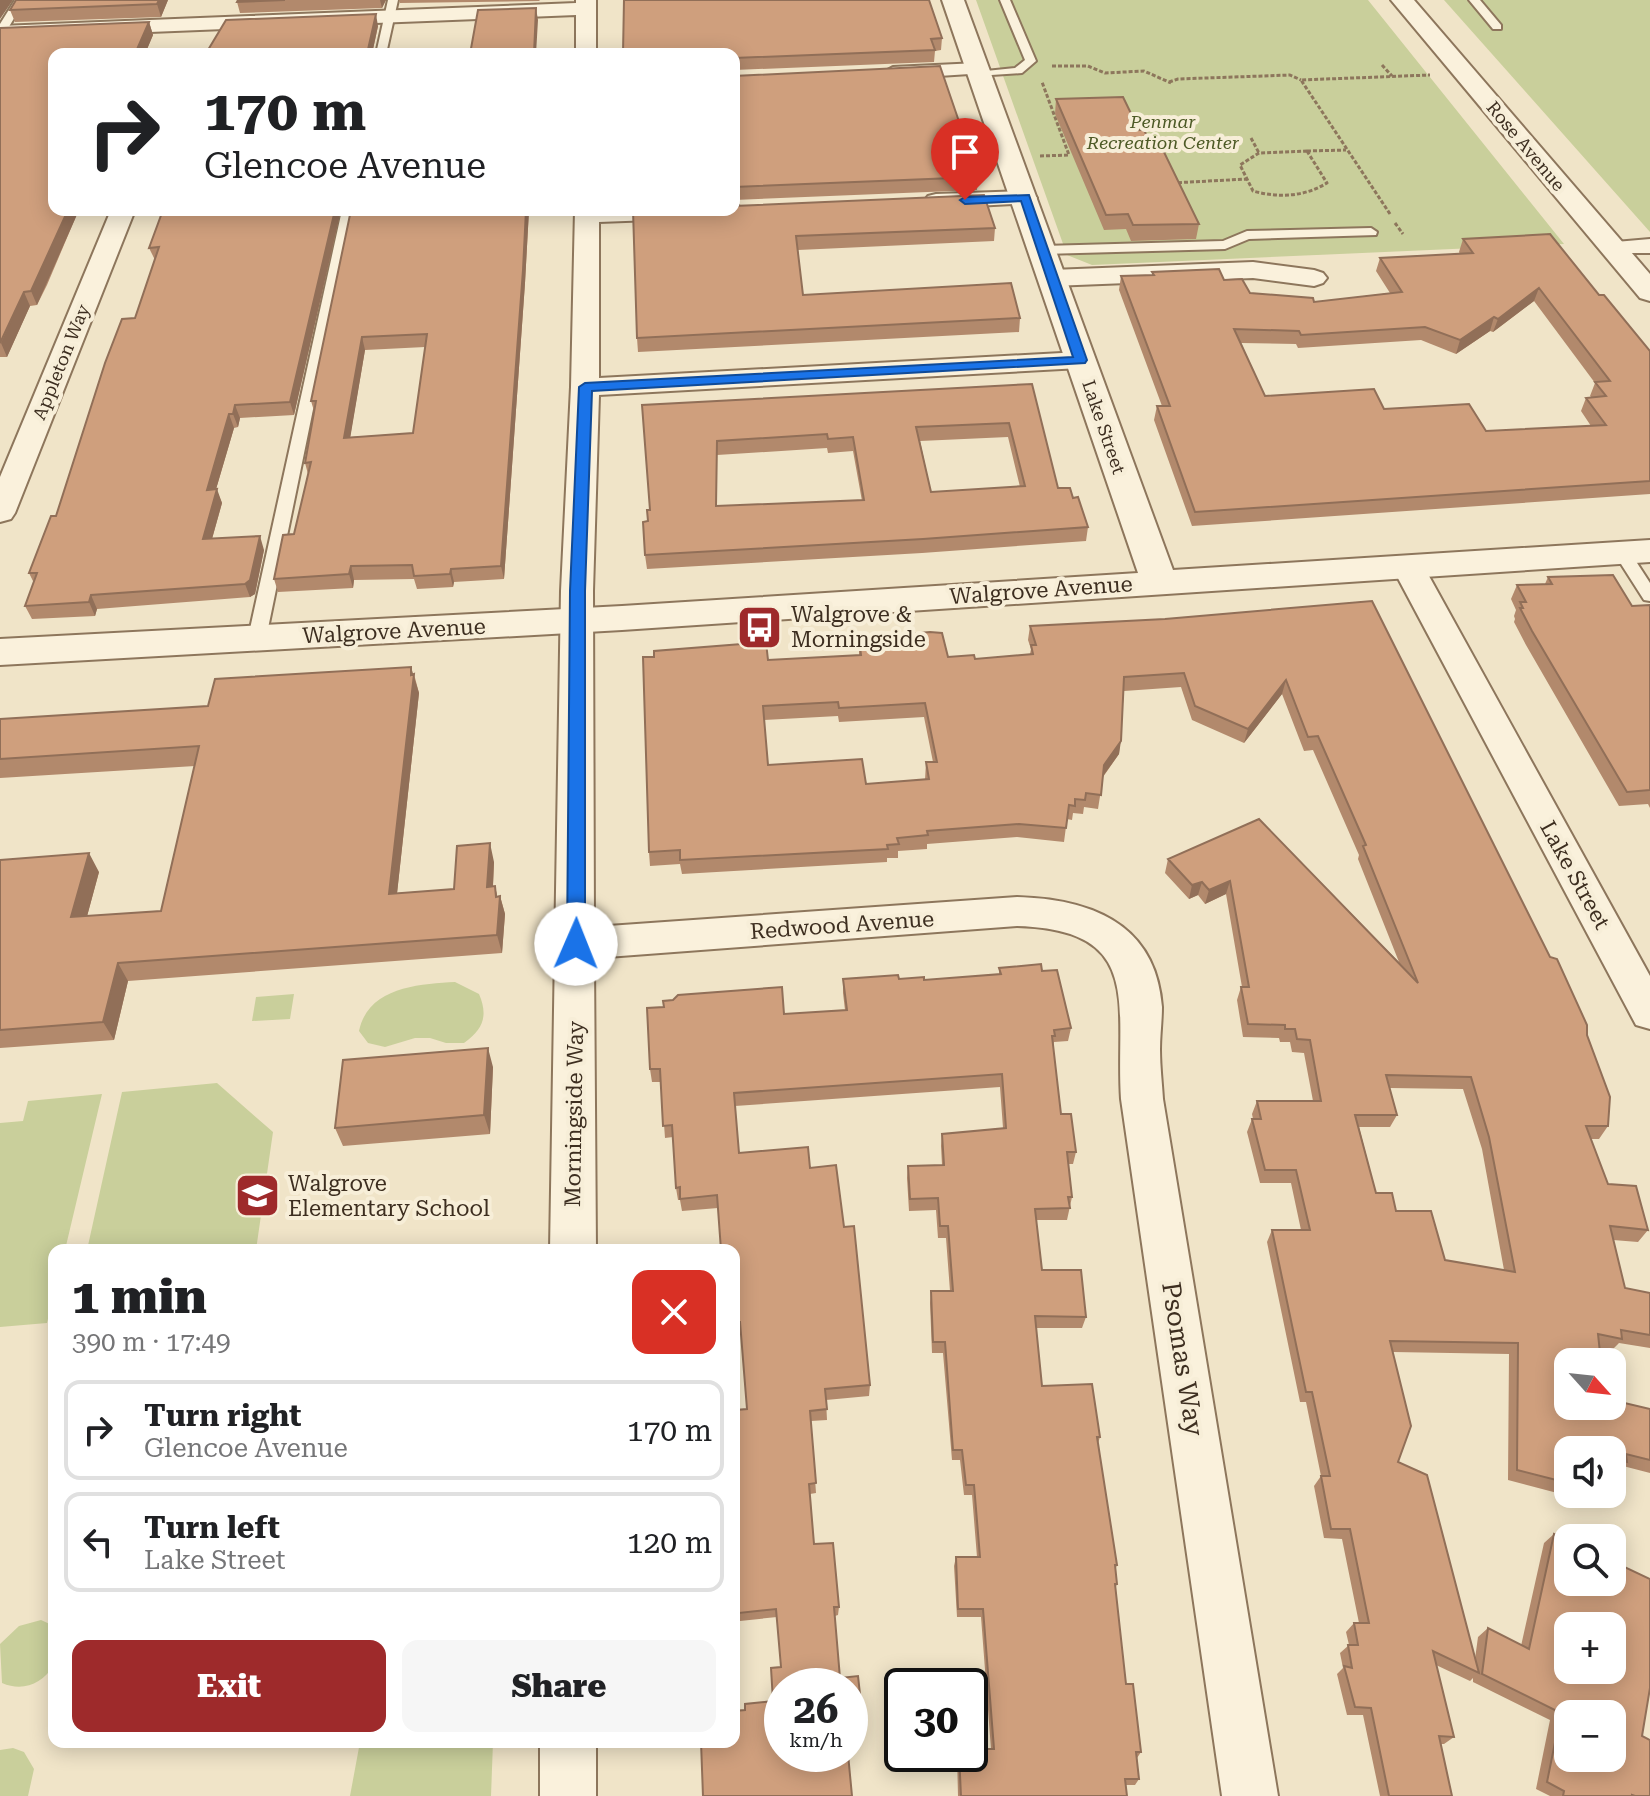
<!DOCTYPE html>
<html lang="en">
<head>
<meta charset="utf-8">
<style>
	body { margin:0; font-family:"Roboto Serif",serif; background:#f6f6f6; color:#202124; height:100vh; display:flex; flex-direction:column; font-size:30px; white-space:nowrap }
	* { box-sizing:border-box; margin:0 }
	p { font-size:26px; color:#757577 }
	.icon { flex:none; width:44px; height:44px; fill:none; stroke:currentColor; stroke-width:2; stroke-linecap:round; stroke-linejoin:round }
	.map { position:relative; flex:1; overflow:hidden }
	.drawer { position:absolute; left:48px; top:1244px; width:692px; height:504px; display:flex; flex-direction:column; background:#fff; border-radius:16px; box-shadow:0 4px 20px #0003 }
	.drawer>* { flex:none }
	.hud { position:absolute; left:48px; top:48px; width:692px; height:168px; border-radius:16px; box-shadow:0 4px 20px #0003; background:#fff; color:#202124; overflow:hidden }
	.needle { width:52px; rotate:117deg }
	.buttons { position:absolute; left:1554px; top:1348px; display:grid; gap:16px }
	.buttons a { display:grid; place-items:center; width:72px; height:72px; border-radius:16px; background:#fff; box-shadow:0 4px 20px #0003; font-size:40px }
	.speed { position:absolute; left:764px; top:1668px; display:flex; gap:16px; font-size:40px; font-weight:700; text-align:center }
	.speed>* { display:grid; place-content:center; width:104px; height:104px; border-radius:50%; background:#fff; box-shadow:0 4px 20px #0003; line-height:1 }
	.speed small { font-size:20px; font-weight:400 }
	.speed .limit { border:4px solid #111; border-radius:12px; background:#fff; color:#111 }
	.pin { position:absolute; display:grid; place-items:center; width:68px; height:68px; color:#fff; margin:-82px -34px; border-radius:50% 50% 50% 0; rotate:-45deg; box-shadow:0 0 8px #0007 }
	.pin .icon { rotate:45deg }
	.me { position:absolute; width:88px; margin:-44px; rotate:1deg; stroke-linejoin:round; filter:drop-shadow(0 0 6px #0008) }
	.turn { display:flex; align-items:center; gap:28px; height:168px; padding:0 24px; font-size:36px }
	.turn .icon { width:104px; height:104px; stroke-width:2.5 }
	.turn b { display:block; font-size:56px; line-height:68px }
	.round { display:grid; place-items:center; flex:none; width:84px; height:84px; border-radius:16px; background:#f6f6f6 }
	.overview { display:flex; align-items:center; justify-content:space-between; height:136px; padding:0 24px }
	h1 { font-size:48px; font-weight:800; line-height:60px }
	.button { display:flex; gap:16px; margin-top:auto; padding:16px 24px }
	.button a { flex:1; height:92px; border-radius:16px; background:#9e2a2b; color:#fff; font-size:32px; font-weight:800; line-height:92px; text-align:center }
	.button a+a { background:#f6f6f6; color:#202124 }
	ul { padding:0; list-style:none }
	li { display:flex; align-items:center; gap:24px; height:100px; margin:0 16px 12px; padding:0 8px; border:4px solid #e0e0e0; border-radius:16px }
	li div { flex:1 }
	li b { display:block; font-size:30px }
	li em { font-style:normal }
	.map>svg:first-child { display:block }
</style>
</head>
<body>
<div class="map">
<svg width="1650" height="1796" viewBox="0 0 1650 1796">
	<rect width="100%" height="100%" fill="#f0e4c8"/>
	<path fill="#c9cf9b" d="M976,0H1368L1564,244L1092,265L1067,255Z
		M1444,0H1650V232Z
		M455,982L479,994C488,1015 484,1029 464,1043H446L430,1038H415L385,1047L368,1043L359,1031C368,987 419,984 455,982Z
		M294,994L290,1019L252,1021L256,997Z
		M217,1083L273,1132L256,1250H87L122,1092Z
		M102,1094L65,1250H54V1294L47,1323L0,1327V1123L23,1121L28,1101Z
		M41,1620L54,1626V1665C42,1684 23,1692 2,1683L0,1644L19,1626Z
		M360,1742H493L491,1796H350Z
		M13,1748L24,1752L34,1769L28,1796H0V1750Z"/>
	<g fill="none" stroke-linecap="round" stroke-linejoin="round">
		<defs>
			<path id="service" d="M15,0H25L4,35L0,36V24Z
				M388,0H398L386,54H376Z
				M1000,0H1010L1036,61L1022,73L976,76V72L1015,68L1025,60Z
				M1469,0H1480L1501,25V29H1493Z
				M342,210H354L266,638L257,644L248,638Z
				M1371,228L1377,232L1376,235L1249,239L1225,249L1043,254L1036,250L1043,246L1223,241L1247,231Z
				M1622,548L1628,549L1650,583V601L1644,600L1614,553Z"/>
			<path id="minor" d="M576,0H596V54H576V15L0,38V26L576,3Z
				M978,63L985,65L989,69L985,73L893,79L882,73L893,67Z
				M1025,191L1033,193L1037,198L1033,203L936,208L928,206L924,201L928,196L936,194Z
				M734,203L744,210L740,215L732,217L599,222V378L1080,352L1090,354L1094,360L1090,366L1080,368L599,395L593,591L594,927L1017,897C1090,899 1156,923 1162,1007C1162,1021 1160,1035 1160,1050C1160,1066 1162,1083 1163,1099L1278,1796H1222L1121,1099C1115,1005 1146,930 1017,926L594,958L596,1250H550L561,591L571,387L575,210H734Z
				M111,210H135L15,513L11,519L0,522V477Z
				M1650,239V253H1604L1601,248L1604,243Z
				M1253,262L1314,270L1323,273L1327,278L1323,283L1314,286L1253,278L1052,286L1043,283L1039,278L1043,273L1052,270Z
				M1408,557L1419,560L1424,567L1650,976V1029L1636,1025L1392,567L1397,560Z
				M540,1742H596V1796H540Z"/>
			<path id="tertiary" d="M942,0H964L1173,570L1650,540V562L622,630L0,665V639L622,606L1138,573Z
				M1391,0H1414L1650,274V301L1640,298Z"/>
		</defs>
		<use href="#service" stroke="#8d765c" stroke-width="4"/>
		<use href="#minor" stroke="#8d765c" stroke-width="4"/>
		<use href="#tertiary" stroke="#8d765c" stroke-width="4"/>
		<path stroke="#8d765c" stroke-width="3" stroke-dasharray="4 2" stroke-linecap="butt" d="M1382,65L1392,76
			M1052,66H1088L1105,73L1144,71L1171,83
			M1169,82L1178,79L1290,75L1301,80
			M1251,138L1259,153
			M1307,151L1327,183C1304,197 1278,198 1253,191L1240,165L1259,153Z
			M1307,151L1346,150
			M1040,156L1069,155L1042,82
			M1172,183L1247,179
			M1390,214L1301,80L1430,75
			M1395,223L1403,234"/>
		<use href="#service" fill="#faf1dc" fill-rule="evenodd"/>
		<use href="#minor" fill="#faf1dc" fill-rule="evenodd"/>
		<use href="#tertiary" fill="#faf1dc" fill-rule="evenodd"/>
	</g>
	<path fill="#b2896c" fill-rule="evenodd" d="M168,0L161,17L15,22L10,10Z
		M238,0H386L382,8L240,13L237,2Z
		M399,0H540L539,1L400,3Z
		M624,0L942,38L941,50L935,51L934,62L734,70V54H623Z
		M149,22L153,35L47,285L37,305L30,306L7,357H0V28Z
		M378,26L372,54H209L208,50Z
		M734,76L978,177L977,190L734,200Z
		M1056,99L1139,130L1153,148L1199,224L1196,239L1131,241L1126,229L1104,230L1055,114Z
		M341,210L294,415L240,418L238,427L234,428L216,489L222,503L212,539L264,550L255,594L250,597L97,609L95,616L32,619L25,606L34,583L29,573L56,516L135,318L155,260L149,248Z
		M351,210H529L525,283L504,579L454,582L453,587L417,589L414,579L354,580L353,588L278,592L274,579L294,534L308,474L305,463L314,411L311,401ZM425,347L413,433L350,437L365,350Z
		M734,210L995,228L994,241L798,250L803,295L1020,318L1019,332L638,352L637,338Z
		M1463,239L1599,295L1650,351V494L1192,526L1154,420L1157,406H1162L1119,290L1121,276L1152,275V272L1224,280L1250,293L1314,302L1390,293L1376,271L1380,258L1460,254L1459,252ZM1534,301L1595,383L1590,396L1591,397L1586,398L1581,411L1591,426L1486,431L1384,409L1265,396L1241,343L1296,344L1298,348L1421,340L1456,354L1490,331L1493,332Z
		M1032,384L1058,488L1073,498L1088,527L1086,541L922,553L647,569L645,555L650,510L642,405ZM1008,437L1020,487L931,492L920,441ZM827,448L828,453L853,451L862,501L717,506V455Z
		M1548,577L1632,606L1650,605V808L1648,804L1619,806L1526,645L1514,622L1515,619L1514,616L1516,610L1511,599L1517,585L1545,584Z
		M1372,601L1587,1035L1608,1126L1599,1139H1590L1608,1184L1648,1230L1638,1242L1613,1240L1625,1288L1650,1293V1348L1619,1343L1612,1350L1599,1348L1568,1406L1650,1409V1473L1623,1466L1616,1472L1612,1471V1450H1568V1494H1591L1584,1500L1508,1480L1509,1354L1393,1352L1398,1462L1475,1659L1478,1637L1488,1628L1521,1646L1544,1543L1554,1534L1642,1736L1650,1796H1550L1536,1789L1550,1720L1473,1682V1678L1470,1681L1436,1665L1454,1737L1444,1744H1441L1452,1796H1380L1363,1715H1347L1337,1674L1343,1668L1340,1653L1349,1645L1346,1632L1354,1623H1359L1342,1539L1324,1538L1314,1486L1321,1476L1306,1402H1300L1267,1242L1272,1230H1301L1291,1183H1260L1247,1132L1252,1119H1253L1252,1114L1257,1101H1313L1304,1053L1292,1052L1290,1042H1280L1279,1038L1243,1037L1237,1000L1241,987H1242L1226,894L1205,904L1198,895L1189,899L1165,873L1168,859L1259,819L1399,962L1358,859L1359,855L1313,750L1304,751L1282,694L1244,743L1192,720L1181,687L1124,691L1119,754L1103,777L1098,809L1084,807L1083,814L1073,813L1072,820L1067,819L1064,842L1017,837L927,844V849L898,851V858H887V862L682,874L680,864L650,866L649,852L768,660L859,655V638L948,657L975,659L1030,654L1031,649L1028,640L1030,626L1165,619ZM838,716L839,722L924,717L933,762H926L925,780L866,784L768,765L764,720ZM1390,1088L1463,1089L1482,1149L1504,1270L1445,1260L1396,1211L1376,1193L1359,1127H1390L1397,1115Z
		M414,674L419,693L397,893L454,889L494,862L493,887L495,886L497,896H500L505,914L502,953L128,981L114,1040L0,1048V860L99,872L87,916L161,911L195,766L0,778V719L208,706Z
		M1041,964L1042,971L1057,970L1071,1028L1068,1041L1054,1042L1053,1046L1061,1114H1071L1076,1152L1073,1164H1068L1072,1197L1067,1220H1036L1042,1270H1081L1086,1317L1082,1328H1036L1042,1386L1092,1384L1100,1437L1098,1443L1117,1565L1115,1570L1117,1584L1115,1589L1126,1684H1133L1141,1752L1137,1758L1139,1779L1135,1785H1126L1127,1796H958L957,1754H970V1749H991L981,1617H957L954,1566L956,1557H977L972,1495H964L960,1460H952L943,1353H932L930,1303L931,1291H950L946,1238H938L936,1210L909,1211L907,1178L908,1166L942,1165L941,1146L942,1134L1003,1128L1000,1087L735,1106L739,1153L808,1147L810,1168L836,1165L844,1227L854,1226L870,1385L869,1396L826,1400L827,1420L811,1421L816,1493L810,1494L814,1544L833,1543L839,1607L838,1615L835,1616L840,1678L858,1676L864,1730L863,1737L850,1738V1686H782V1754H848L852,1796H703L701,1742H734V1711L745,1710V1704L773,1701L771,1668L781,1667L777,1617L740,1621L737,1573H734V1421L737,1420L736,1410L747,1409L741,1333L734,1334V1250H721L718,1208L682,1211L680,1200H678L676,1188L673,1137L665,1138L661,1082H652L650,1069L647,1008L664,1007L663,1001L673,1000L678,995L782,987L784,1014L845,1010L843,993V979L898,975L899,979L924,977V980L999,974V968Z
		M493,1067L490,1134L343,1146L335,1128Z"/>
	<path fill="#916f58" d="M0,0H13L0,19Z
		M159,0H168L161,17L157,4Z
		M380,0H386L382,8Z
		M536,8L538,20L536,54H534Z
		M376,14L378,26L372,54H367Z
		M149,22L153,35L145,54H135Z
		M68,210H79L37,305L31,291Z
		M335,210H341L294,415L290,402Z
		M526,210H529L525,283L504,579L501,566Z
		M1539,288L1534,301L1493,332L1498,319Z
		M24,292L30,306L7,357L1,343Z
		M1494,317L1490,331L1456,354L1460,340Z
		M362,337L365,350L348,451L344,438Z
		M235,405L240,418L238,427L233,414Z
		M229,414L234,428L212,503L207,490Z
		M717,441V521L716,506Z
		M217,489L222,503L208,553L203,539Z
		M260,536L264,550L255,594L250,597L245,584Z
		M351,566L354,580L353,588L349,574Z
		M451,569L454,582L453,587L450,574Z
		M91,595L97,609L95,616L89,602Z
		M411,667L419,693L395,912L389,894Z
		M1286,680L1282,694L1244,743L1248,729Z
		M1121,741L1119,754L1101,779L1104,765Z
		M490,843L494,862L492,905L487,887Z
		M89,853L99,872L82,935L71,917Z
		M1230,881L1226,894L1205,904L1209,890Z
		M1202,882L1198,895L1189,899L1192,885Z
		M495,886L499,905L500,896L505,914L502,953L497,935Z
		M118,963L128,981L114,1040L103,1022Z
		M488,1048L493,1067L490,1134L484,1115Z"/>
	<path fill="#cf9f7d" stroke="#916f58" stroke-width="2" fill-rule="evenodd" d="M16,0H159L157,4L10,10Z
		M238,0H285L237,2Z
		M624,0H929L942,38L931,39L935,50L734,58V54L623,53Z
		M536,8L534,54H470L478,10Z
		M376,14L367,54H218L220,50H208L226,20Z
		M149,22L135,54H54V210H68L31,291L24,292L0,343V28Z
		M940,66L978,177L734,187V76Z
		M1123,97L1139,130H1144L1153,148H1162L1199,224L1133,225L1128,214L1106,215L1056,99Z
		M984,195L995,228L796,236L803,295L1011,283L1020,318L637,338L633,210H734V206Z
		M163,210H335L290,402L235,405L233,414H229L207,490L217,489L203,539L260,536L250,580L245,584L91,595L89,602L25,606L37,573H29L51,516H56L105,363L122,319L135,318L159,247L149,248Z
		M351,210H526L523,270L501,566L451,569L450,574L414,576L412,565L351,566L349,574L274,579L283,535L294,534L311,462L305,463L316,401H311ZM427,334L413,433L344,438L362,337Z
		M1550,234L1599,295H1604L1650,351V481L1195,512L1157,406H1170L1121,276L1154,275L1152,272L1219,269L1224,280L1242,279L1250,293L1313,298L1314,302L1402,292L1380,258L1473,253L1463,239ZM1539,288L1610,381L1595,382L1606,396L1586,398L1606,425L1486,431L1469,404L1384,409L1374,389L1265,396L1234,329L1299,331L1301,335L1425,327L1460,340L1494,317L1498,319Z
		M1032,384L1058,488H1070L1073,498L1078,497L1088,527L923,539L645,555L643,522L648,521L647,510H650L642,405ZM1009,423L1025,486L931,492L916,427ZM827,434L828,439L853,437L864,500L716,506L717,441Z
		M1613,575L1632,606L1650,605V790L1627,792L1532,631L1520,608H1523L1520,602H1526L1517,585L1552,584L1548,577Z
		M1372,601L1550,957L1557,959L1587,1025V1035L1610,1097L1608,1126H1586L1608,1184L1636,1186L1648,1230L1610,1226L1625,1288L1650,1293V1335L1621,1330L1622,1339L1598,1334L1601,1362H1568V1406H1612V1400L1650,1409V1460L1626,1454L1627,1462L1612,1458V1450H1568V1483L1517,1470L1518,1343L1390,1341L1411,1426L1398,1462L1427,1475L1479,1673L1433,1651L1454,1737L1439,1736L1452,1796H1389L1371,1708L1355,1707L1344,1666L1352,1668L1348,1645H1358L1354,1623H1369L1350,1529H1331L1321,1476H1330L1312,1392H1306L1272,1230H1310L1296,1170H1265L1252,1119H1261L1257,1101H1321L1310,1040L1297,1039L1295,1029H1285V1025L1248,1024L1241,987H1249L1230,881L1209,890L1202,882L1192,885L1168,859L1259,819L1418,983L1363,846L1366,845L1318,736L1308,737L1286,680L1248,729L1195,706L1184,673L1124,677L1121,741L1104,765L1101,795L1086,793L1085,800L1075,799V806L1069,805L1066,828L1019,824L927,831L928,835L897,838L899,844L887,845L888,849L680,860V850L649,852L643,657H654V651L766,642L768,660L861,655L859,638L930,632L942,633L948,657L974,655L975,659L1033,654L1031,645H1036L1030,626L1165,619ZM838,702L839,708L925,703L937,762H926L929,779L866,784L862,759L768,765L763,706ZM1386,1075L1471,1077L1489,1137L1515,1272L1445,1260L1431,1211H1396L1392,1193H1376L1355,1115H1397Z
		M411,667V675L414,674L389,894L454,889L457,846L490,843L487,887L495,886L496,897L500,896L497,935L118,963L103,1022L0,1030V860L89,853L71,917L161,911L199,746L0,759V719L208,706L215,679Z
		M1041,964L1042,971L1057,970L1071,1028L1054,1030L1055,1036H1052L1061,1114H1071L1076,1152H1067L1072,1197H1068L1070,1208L1035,1209L1042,1270H1081L1086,1317L1035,1316L1042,1386L1092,1384L1100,1437H1097L1117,1565H1115L1117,1584H1115L1126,1684H1133L1141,1752H1136L1139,1779H1125L1127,1796H961L959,1754H970V1749H994L983,1609H958L956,1557H980L974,1485H966L962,1450H953L945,1342H933L931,1291H953L948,1226H940L938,1198L910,1199L908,1166L944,1165L942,1134L1006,1128L1002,1074L734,1093L739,1153L808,1147L810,1168L836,1165L844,1227L854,1226L870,1385L825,1389L827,1409L810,1411L816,1483L809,1484L814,1544L833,1543L839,1607H834L840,1678L858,1676L864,1730L850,1731V1686H782V1754H848L852,1796H703L701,1742H734V1711L745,1710V1704L773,1701L771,1668L781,1667L776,1609L739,1613L736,1564H734V1421L737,1420L736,1410L747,1409L740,1322H734V1250H721L717,1195L680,1199V1187L676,1188L672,1125L663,1126L660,1069H650L647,1008L664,1007L663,1001L673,1000L678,995L782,987L784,1014L847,1010L843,979L898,975L899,979L924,977V980L1001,974L999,968Z
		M488,1048L484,1115L335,1128L343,1060Z
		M1554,1534L1568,1541V1582H1612V1561L1650,1579V1688L1642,1736L1650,1740V1796H1635L1632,1795V1796H1563L1564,1791L1547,1782L1561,1713L1482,1674L1488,1628L1529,1649ZM1568,1626H1612V1670H1568ZM1568,1714H1612V1758H1568Z"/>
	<path fill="#1a73e8" stroke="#114b97" stroke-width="2" d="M1029,195L1087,360L1085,363L592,391L585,591V944L576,951L569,949L567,944L570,591L579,387L585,383L1073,357L1021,201L965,204L960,200L965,197Z"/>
	<defs>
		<symbol id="bus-square" viewBox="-11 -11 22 22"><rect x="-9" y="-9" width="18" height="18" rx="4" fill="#9e2a2b" stroke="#f7eed8"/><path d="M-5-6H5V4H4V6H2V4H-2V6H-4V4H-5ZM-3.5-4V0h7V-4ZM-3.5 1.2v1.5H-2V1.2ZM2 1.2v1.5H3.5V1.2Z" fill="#fff"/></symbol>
		<symbol id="school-square" viewBox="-11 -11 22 22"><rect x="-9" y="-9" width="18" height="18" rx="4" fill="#9e2a2b" stroke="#f7eed8"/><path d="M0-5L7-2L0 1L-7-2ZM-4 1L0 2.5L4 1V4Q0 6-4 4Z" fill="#fff"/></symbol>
	</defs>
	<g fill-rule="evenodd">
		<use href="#bus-square" x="734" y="602" width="51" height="51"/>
		<use href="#school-square" x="232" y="1170" width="51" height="51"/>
	</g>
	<g text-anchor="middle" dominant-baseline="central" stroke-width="8" stroke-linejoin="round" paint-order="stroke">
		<g font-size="18" font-style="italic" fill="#4d5a26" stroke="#f7eed8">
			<text x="1163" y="121">Penmar<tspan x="1163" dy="21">Recreation Center</tspan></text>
		</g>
		<g font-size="18" fill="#3d2e20" stroke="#f7eed8">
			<text transform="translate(1526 146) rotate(50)">Rose Avenue</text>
			<text transform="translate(61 362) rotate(-68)">Appleton Way</text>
			<text transform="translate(1104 427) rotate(71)">Lake Street</text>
		</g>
		<g font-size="22" fill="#3d2e20" stroke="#f7eed8">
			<text transform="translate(1041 590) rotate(-4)">Walgrove Avenue</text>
			<text transform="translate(394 631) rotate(-3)">Walgrove Avenue</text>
			<text transform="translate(1575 875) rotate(61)">Lake Street</text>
			<text transform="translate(842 925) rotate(-4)">Redwood Avenue</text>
			<text transform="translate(574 1114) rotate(-89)">Morningside Way</text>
		</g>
		<g font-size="22" fill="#3d2e20" stroke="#f7eed8" text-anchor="start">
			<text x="791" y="614">Walgrove &amp;<tspan x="791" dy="25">Morningside</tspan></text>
			<text x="288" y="1183">Walgrove<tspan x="288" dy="25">Elementary School</tspan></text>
		</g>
		<g font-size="26" fill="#3d2e20" stroke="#f7eed8">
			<text transform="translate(1183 1359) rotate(81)">Psomas Way</text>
		</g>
	</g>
</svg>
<div class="buttons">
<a><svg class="needle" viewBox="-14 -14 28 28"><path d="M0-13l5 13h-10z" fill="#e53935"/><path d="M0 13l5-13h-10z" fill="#757577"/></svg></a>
<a><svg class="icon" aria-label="sound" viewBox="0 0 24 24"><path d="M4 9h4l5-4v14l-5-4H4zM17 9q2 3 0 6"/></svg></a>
<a><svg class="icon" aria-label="search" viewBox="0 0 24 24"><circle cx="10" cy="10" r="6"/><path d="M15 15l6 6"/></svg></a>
<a>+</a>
<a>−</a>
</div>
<div class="speed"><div>26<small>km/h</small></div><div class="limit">30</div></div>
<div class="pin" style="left:965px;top:200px;background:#d93025"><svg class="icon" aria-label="arrive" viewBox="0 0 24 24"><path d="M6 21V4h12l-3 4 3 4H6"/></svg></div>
<svg class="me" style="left:576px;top:944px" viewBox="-20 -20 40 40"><circle r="19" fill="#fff"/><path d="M0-13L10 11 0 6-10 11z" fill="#1a73e8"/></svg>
<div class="hud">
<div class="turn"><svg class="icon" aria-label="right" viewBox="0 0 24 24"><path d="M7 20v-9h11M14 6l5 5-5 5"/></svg><div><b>170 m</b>Glencoe Avenue</div></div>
</div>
<section class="drawer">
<div class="overview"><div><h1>1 min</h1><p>390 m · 17:49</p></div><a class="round" style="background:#d93025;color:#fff"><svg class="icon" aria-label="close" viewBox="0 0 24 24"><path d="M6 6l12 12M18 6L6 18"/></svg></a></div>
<ul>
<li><svg class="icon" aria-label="right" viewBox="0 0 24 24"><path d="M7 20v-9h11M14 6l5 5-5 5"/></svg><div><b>Turn right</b><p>Glencoe Avenue</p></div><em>170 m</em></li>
<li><svg class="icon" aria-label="left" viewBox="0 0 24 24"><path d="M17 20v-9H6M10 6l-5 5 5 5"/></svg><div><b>Turn left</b><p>Lake Street</p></div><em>120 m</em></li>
</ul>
<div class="button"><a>Exit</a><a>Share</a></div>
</section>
</div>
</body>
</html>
